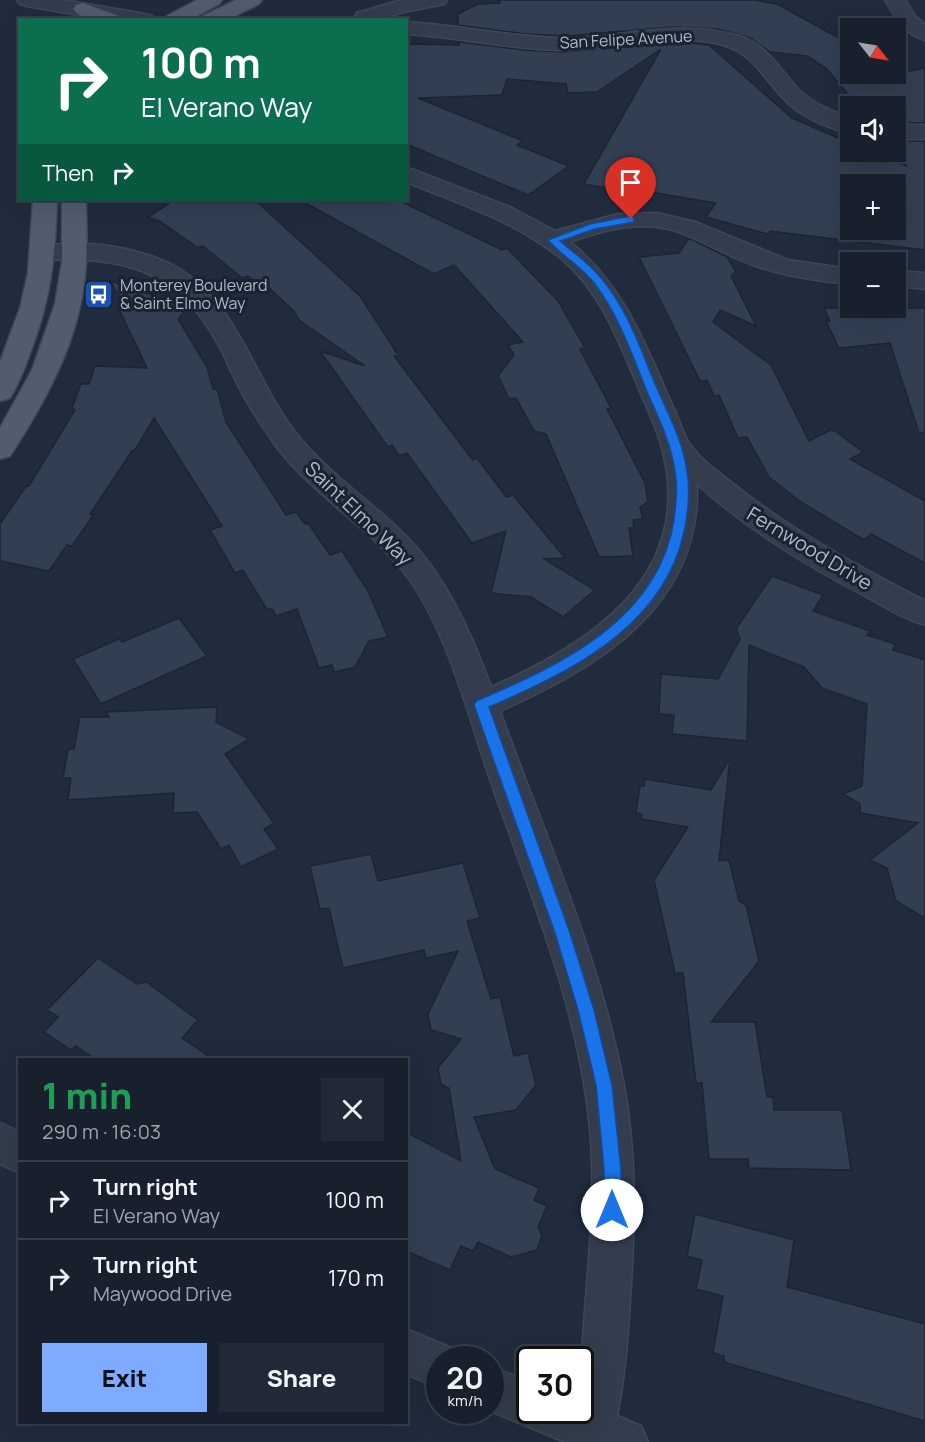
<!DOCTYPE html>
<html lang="en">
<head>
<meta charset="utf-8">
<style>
	body { margin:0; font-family:Manrope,sans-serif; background:#212836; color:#f1f3f6; height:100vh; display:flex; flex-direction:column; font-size:22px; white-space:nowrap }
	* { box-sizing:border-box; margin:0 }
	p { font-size:20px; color:#9fa3aa }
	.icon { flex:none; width:33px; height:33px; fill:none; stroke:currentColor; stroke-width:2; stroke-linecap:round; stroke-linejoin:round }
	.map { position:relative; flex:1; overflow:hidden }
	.panel { position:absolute; left:18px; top:1058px; width:390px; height:366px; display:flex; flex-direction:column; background:#18202e; border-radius:0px; box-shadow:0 6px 24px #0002,0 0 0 2px #363e4a }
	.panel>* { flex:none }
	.guide { position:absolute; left:18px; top:18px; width:390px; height:183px; border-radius:0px; box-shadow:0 6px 24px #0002,0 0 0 2px #363e4a; background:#0b6e4f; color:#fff; overflow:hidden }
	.needle { width:39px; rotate:121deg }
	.fabs { position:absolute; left:840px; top:18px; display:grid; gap:12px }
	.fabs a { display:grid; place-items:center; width:66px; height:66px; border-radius:0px; background:#18202e; box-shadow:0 6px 24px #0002,0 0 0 2px #363e4a; font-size:30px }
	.speed { position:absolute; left:426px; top:1346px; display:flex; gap:12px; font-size:30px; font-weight:700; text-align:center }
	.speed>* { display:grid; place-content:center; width:78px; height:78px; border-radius:50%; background:#18202e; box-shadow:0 6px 24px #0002,0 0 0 2px #363e4a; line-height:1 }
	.speed small { font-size:15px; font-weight:400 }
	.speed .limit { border:3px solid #111; border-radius:9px; background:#fff; color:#111 }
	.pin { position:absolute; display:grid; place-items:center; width:51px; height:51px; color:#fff; margin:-62px -26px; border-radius:50% 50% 50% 0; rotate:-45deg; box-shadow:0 0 6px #0007 }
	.pin .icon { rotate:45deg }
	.me { position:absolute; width:66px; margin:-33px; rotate:0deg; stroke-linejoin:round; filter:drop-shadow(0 0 4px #0008) }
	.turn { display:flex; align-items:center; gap:21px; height:126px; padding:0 24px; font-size:27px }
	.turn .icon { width:78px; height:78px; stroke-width:2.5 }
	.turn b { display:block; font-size:42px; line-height:51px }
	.then { display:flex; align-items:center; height:57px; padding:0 24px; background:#0003; gap:12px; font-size:22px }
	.round { display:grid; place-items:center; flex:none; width:63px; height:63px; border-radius:0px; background:#212836 }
	.headline { display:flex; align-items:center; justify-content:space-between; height:102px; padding:0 24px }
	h1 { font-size:36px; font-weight:800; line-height:45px; color:#1e9e55 }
	.action { display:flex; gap:12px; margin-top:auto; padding:12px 24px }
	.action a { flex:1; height:69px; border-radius:0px; background:#7eabff; color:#111; font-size:24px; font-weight:800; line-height:69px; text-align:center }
	.action a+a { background:#212836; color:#f1f3f6 }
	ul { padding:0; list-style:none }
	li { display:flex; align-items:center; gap:18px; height:78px; padding:0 24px; border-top:2px solid #363e4a }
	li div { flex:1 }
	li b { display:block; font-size:22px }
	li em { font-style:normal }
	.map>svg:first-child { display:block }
</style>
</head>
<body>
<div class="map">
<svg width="925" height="1442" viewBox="0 0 925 1442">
	<rect width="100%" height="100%" fill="#202b3d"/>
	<path fill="#323f53" stroke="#1c2533" stroke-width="1.5" fill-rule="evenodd" d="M499,0H754L777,4L850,44V74H896L925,68V123H896V106H858L826,68L807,56L770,52L750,38L718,29L674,27L566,36L526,34L458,25V14L478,4L500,3Z
		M459,42L525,50L565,52L684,42L723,47L710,46L792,118L850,143V152H871L907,166L894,152L896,141H925V250L770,231L768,234L706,217L716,203L638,190L637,193L584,184L661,49L597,92L568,93L566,84L507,79L502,95L418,98L523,141L517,145L569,166L528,195L406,144V44L459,45ZM850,184H896V230H850Z
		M174,200H255L360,296L398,355L394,356L465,450L473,460L477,458L506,497L513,495L565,558L544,559L595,590L563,617L531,597L491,593L506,531L472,543L407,453L399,456L392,445L388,447L320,351L365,366L299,320L294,311L269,288L263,291L248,276L242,278L203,246L198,248L161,222L148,217Z
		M300,200H398L502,250L507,248L558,301L585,348L580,349L611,408L607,409L645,483L648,502L640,507L643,519L633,520L634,528H629L633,556L599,557L546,434L534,431L516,398L509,399L498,376L514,355L508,345L523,342L454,265L434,274Z
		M689,238L727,257L736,272L731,276L756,326L720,310L713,322L771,365L809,441L831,430L835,431L863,452L850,459L925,501V563L871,534L864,540L801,502L769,477L747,437L738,438L719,395L714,396L707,380L700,381L639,257L679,253Z
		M110,281L157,297L159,301L178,296L189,307L178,319L207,367L213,389H217L226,422L286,515L296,512L305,524L308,523L330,555L342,551L368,591L388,637L369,641L355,667L334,672L332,665L319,668L297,609L276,616L273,610L266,608L243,570L235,573L210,530L222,526L154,418L135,450L132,451L90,514H94L72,546L67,545L49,571L0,561V524L27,485L29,486L75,410L72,408L81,384H89L95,366L147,368L118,307L120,306L117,300L121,299Z
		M824,308H925V432L919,433L890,343L839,348L826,321H830Z
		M772,576L823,595L813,611L870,631L867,635L895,644L893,650L925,660V918L896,901L887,868L870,860L918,823L860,813V804L843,794L862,786L867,704L822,688L804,667L749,645L747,741L672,734L674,715L659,714L661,674L718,679L740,639L736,629Z
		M179,618L207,656L101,704L73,659L119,639L122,642Z
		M217,707L216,722L249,739L225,754L274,823L264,829L278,849L241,867L229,845L221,849L197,812L173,813L174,793L68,800L71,778H63L68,749H74L80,717H109L106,712Z
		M730,758L719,861L729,860L739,901L746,905L759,961L711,1022H755L767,1097H773L774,1110H842L851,1170L749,1168L748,1159H709L702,1083H696L683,973H675L654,880L688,827L641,819L642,814L636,813L640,786H644L645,779L711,790Z
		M371,854L378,881L463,863L480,918L467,921L491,999L500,997L514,1056L528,1053L536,1085L516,1110L474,1117L495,1169L539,1188L534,1200L547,1206L538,1227L542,1236L537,1250L511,1257L478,1242L473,1251L461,1246L450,1270L406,1251V1132L461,1161L449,1088L441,1084L438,1068L461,1039L431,1030L428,1014L458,951L426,958L424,950L343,968L329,908L320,909L310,866Z
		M98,958L137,984L146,982L198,1020L182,1038L213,1059H95L76,1046L71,1050L44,1032L58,1017L47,1010Z
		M695,1214L794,1240L787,1287L925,1324V1421L724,1362V1356L713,1353L723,1296L696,1289L702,1260L687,1256Z"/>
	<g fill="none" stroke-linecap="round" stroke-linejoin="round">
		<defs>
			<path id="minor" d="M17,0H63L145,14L152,16L155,20H106L27,6L20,4Z
				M401,0H447L444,4L404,12L377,20H353L357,13Z
				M885,0H905L916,17L925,24V40C905,35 895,17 885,0Z
				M406,22C460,25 513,38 566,38C624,37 681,19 739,36C768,45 779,69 799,90C813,104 832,111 850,118V133C827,128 799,116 783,98C763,77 752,53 723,45C671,31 617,51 565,50C512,50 459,37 406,34Z
				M896,125H925V139H896Z
				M406,167L510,207L555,231L618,214L657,213L695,222L788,260L850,269V284C819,281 788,277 759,267C731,258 706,242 679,232C642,219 605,230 570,242C624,285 646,346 673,407C678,417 682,430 687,440C695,455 714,469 727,479C787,528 855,565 925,601V625C904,619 885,607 867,597C806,565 748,530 697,484C701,607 598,667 500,711C544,834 600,956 624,1086C637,1156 635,1228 630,1299C628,1338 625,1377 617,1416L641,1426L648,1442H565L488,1410H490V1366L530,1382V1410H580C580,1320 597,1231 591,1141C582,1016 532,899 491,782C469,718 450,640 412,583C375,530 315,498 276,446C260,424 245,400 233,375C228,365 224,354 218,344C178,269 124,257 44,260L35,258L32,253L35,248C78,237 144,247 181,270C239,307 254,379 295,432C326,472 368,499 404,534C446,576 471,632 491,687C586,646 689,581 665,461C660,434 647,409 637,384C618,340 601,293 564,261C518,222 461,204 406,182Z
				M896,271L925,273V289L896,286Z
				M0,1123L20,1132V1173L0,1164Z
				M406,1329L456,1350L459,1359H440V1388L406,1374Z"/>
			<path id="major" d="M197,0H222L219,4L190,20H164L167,16Z
				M236,0H262L259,4L227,20H200L203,16Z
				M83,3L119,16L122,20C107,20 83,23 73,9L76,5Z
				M33,200H57C55,259 51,300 29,356C24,370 18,385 10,398L0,401V362L20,308L28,273Z
				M62,200H86C86,225 88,250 85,274C79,341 46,401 10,456L0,459V428L32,370L55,304L62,262Z"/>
		</defs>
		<use href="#minor" stroke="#3e4755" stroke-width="3"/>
		<use href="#major" stroke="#3e4755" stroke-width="3"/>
		<use href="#minor" fill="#343d4d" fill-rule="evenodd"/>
		<use href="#major" fill="#525c6d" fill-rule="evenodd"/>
	</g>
	<path fill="#1a73e8" stroke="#114b97" stroke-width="1.5" d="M631,216L634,217V222L595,229L560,241C574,253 590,264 601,278C627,308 641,350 656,386C668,414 683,441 687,471C691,496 687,523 680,547C653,633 565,674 489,707L570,933L594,1010L612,1085L621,1169V1210L619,1216L612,1218L606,1216L604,1210V1169L596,1085L578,1010L555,933L474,705L476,701C559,666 659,620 674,520C676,504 678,487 675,471C671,443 659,419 648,394C633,357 619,316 595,284C582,267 562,256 548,240L590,224Z"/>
	<defs>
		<symbol id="bus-square" viewBox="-11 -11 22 22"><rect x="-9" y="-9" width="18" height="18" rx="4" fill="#1a4fb4" stroke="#1a2331"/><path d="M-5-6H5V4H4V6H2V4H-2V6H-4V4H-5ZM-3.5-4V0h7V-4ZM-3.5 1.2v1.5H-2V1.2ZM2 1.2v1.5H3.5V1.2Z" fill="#fff"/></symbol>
	</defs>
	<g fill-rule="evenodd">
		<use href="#bus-square" x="82" y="278" width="33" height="33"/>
	</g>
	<g text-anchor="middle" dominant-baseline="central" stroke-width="6" stroke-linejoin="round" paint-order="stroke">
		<g font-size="16" fill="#b0b8c8" stroke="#1a2331">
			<text transform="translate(626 39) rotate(-3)">San Felipe Avenue</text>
		</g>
		<g font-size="16" fill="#b0b8c8" stroke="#1a2331" text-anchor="start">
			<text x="120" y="285">Monterey Boulevard<tspan x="120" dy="18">&amp; Saint Elmo Way</tspan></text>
		</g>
		<g font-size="20" fill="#b0b8c8" stroke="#1a2331">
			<text transform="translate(359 513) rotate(44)">Saint Elmo Way</text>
			<text transform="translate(810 548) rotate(31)">Fernwood Drive</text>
		</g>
	</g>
</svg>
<div class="fabs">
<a><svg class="needle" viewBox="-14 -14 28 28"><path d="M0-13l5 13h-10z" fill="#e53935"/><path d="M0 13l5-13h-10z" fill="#9fa3aa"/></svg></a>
<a><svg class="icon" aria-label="sound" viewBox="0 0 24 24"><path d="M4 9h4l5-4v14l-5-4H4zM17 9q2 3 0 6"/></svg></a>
<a>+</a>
<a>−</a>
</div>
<div class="speed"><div>20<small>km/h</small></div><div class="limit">30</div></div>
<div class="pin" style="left:631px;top:219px;background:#d93025"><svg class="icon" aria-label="arrive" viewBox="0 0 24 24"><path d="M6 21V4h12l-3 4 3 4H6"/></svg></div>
<svg class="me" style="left:612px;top:1210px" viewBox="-20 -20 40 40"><circle r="19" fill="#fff"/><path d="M0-13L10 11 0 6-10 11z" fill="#1a73e8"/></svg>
<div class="guide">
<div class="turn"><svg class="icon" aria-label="right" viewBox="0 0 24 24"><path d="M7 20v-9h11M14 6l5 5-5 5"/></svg><div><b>100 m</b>El Verano Way</div></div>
<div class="then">Then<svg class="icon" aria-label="right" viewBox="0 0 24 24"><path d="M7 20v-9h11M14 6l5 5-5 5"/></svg></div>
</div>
<section class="panel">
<div class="headline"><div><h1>1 min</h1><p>290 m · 16:03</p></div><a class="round"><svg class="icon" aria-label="close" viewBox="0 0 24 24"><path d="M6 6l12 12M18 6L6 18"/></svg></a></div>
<ul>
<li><svg class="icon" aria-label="right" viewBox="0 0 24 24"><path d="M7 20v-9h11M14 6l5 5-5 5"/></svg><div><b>Turn right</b><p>El Verano Way</p></div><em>100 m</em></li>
<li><svg class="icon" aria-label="right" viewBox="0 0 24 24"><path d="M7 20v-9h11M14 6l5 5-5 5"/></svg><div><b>Turn right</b><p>Maywood Drive</p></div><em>170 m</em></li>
</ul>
<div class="action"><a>Exit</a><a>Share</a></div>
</section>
</div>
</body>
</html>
